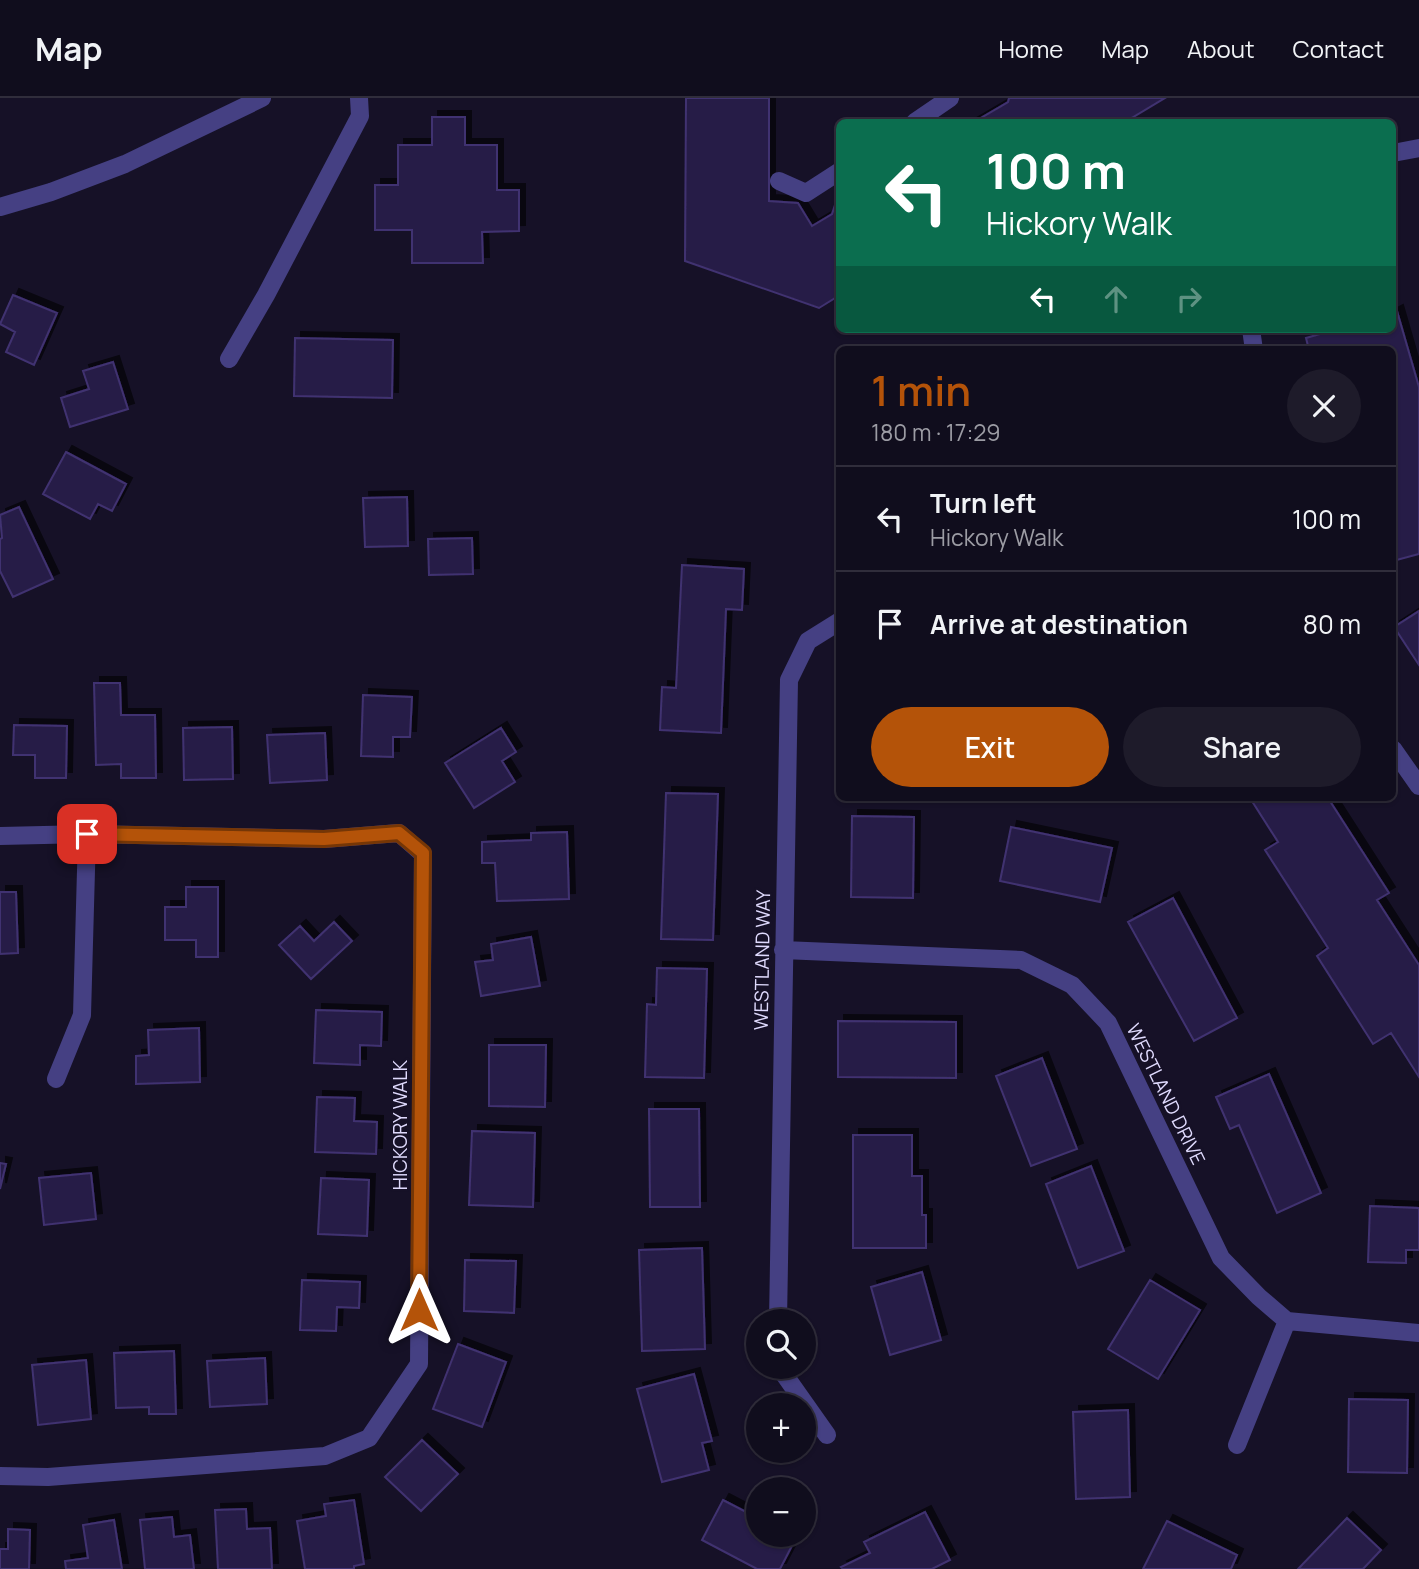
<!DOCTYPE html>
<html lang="en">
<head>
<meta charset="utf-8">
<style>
	body { margin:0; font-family:Manrope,sans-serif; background:#1e1b2a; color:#f1f3f6; height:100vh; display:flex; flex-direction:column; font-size:26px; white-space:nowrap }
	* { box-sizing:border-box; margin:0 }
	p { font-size:23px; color:#9c9ca4 }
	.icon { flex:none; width:38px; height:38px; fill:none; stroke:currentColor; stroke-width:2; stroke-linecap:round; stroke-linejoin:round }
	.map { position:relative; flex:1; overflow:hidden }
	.details { position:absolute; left:836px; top:248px; width:560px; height:455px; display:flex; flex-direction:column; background:#100d1d; border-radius:10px; box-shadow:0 2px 5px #0004,0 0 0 2px #302d3b }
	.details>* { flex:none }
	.banner { position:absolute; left:836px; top:21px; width:560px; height:214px; border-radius:10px; box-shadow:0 2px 5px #0004,0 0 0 2px #302d3b; background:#0b6e4f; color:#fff; overflow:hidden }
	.buttons { position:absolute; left:746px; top:1211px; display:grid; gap:14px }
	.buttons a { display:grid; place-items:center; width:70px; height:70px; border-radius:50%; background:#100d1d; box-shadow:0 2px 5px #0004,0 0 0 2px #302d3b; font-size:35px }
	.pin { position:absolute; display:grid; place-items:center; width:60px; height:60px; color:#fff; margin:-30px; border-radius:14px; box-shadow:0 4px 10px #0006 }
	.me { position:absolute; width:77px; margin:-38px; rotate:0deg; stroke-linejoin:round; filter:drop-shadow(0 0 5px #0008) }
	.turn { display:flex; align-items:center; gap:24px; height:147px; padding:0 35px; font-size:32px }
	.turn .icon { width:91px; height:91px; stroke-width:2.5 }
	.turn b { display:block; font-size:49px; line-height:60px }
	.lanes { display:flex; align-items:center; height:66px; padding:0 35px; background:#0003; justify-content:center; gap:35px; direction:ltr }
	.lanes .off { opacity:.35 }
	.round { display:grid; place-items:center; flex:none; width:74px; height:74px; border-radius:37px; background:#1e1b2a }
	.overview { display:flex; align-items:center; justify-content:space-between; height:119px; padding:0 35px }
	h1 { font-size:42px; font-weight:600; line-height:52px; color:#b45309 }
	.button { display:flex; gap:14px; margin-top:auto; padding:14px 35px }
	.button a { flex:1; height:80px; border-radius:42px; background:#b45309; color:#fff; font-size:28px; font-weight:600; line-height:80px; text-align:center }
	.button a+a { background:#1e1b2a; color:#f1f3f6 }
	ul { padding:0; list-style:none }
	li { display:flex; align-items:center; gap:21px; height:105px; padding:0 35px; border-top:2px solid #302d3b }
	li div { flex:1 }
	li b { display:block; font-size:26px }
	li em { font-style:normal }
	header { display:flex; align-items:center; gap:42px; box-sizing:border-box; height:98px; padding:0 35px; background:#100d1d; border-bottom:2px solid #302d3b }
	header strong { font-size:33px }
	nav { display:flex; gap:38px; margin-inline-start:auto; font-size:24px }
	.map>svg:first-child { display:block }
</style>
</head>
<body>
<header>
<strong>Map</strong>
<nav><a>Home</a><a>Map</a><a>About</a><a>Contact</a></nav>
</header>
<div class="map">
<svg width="1419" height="1471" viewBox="0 0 1419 1471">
	<defs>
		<filter id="shadow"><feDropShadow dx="6" dy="-6" stdDeviation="0" flood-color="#0009"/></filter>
	</defs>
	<rect width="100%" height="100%" fill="#161127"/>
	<path fill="#281f47" stroke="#413271" stroke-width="2" filter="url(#shadow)" d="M686,0H769V103L798,105L812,128L832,116L836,104L840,102V197L819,210L685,163Z
		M1009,0H1165L1125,24H974L1008,4Z
		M432,19H465V47H497V92H519V133L482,134L483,165H412V132H375V87H398V47H432Z
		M13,197L57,215L34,267L6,254L15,234L0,226Z
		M1397,213L1419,289V456L1393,463V252H1309L1306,240L1337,231H1393V215Z
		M295,240L393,242L392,300L294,298Z
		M113,264L128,311L70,329L61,300L89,291L83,273Z
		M66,354L126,386L112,413L98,406L90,421L43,396Z
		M407,399L408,448L365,449L363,400Z
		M19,409L53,481L13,499L0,473V441L2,440L0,417Z
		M472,440L473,476L429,477L428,441Z
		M682,467L744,471L742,512L726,511L721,635L660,632L662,589L676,590Z
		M1419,513V567L1394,529Z
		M94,585H120L121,617H155L156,680H121V666L96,667Z
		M363,597L412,599L410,639H393V659L361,658Z
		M14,627L67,628L66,680H35V657H13Z
		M232,629L233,681L184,682L183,630Z
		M501,630L516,654L502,663L515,684L474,710L445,665Z
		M325,635L327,682L270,685L267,637Z
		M666,695L718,696L713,842L661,841Z
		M1250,700H1328L1389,795L1377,802L1419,867V979L1391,935L1373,946L1317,858L1328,850L1265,752L1278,744Z
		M852,718L914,719L913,800L851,799Z
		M1011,729L1112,750L1100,804L1000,783Z
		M567,734L569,801L497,803L495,765H482V744L531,742V735Z
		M186,789H218V859H196V842H165V809H186Z
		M0,794H16L18,855L0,856Z
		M1173,800L1237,920L1194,943L1128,824Z
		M334,824L352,843L311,881L279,847L300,828L314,843Z
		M531,839L540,888L481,898L475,864L493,862L491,846Z
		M657,870L707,871L704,980L645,979L647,906L656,907Z
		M316,912L382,914L381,948L360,947V967L314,965Z
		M838,923L956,924V980L838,979Z
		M199,930L200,984L136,986V958L149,957L148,932Z
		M489,947H546L545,1009L489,1008Z
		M1042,960L1077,1051L1031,1068L996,978Z
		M1269,976L1321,1095L1277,1115L1239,1027L1230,1031L1216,999Z
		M317,999L355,1000L354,1023L377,1024L376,1056L315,1054Z
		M649,1011H699L700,1109H650Z
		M472,1033L535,1035L533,1109L469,1107Z
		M853,1037H912V1078H922V1117H926V1150H853Z
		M0,1065L6,1066L0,1091Z
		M1091,1068L1124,1153L1078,1170L1046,1086Z
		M91,1075L96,1121L44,1127L39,1080Z
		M321,1080L369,1082L367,1138L318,1136Z
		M1370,1108L1419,1110V1152H1406V1165L1368,1164Z
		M702,1150L705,1251L642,1253L639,1152Z
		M465,1162L516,1163L514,1215L464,1213Z
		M922,1174L941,1242L890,1257L871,1189Z
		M302,1182L360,1184L359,1210L337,1209L336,1233L300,1232Z
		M1150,1182L1200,1212L1158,1281L1108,1251Z
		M458,1246L506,1264L482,1329L433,1311Z
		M174,1253L176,1316H149V1309L116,1310L114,1255Z
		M265,1260L267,1306L210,1309L207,1263Z
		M86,1262L91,1321L38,1327L32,1267Z
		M694,1276L712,1343L702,1345L709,1372L662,1384L637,1291Z
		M1349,1301L1408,1302L1407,1375L1348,1374Z
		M1128,1312L1130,1399L1076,1401L1073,1314Z
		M422,1342L458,1376L421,1413L385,1379Z
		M354,1402L364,1466L354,1468V1471H305L297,1423L326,1418L324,1406Z
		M723,1402L758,1420V1437H790L796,1440L780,1471H757L702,1442Z
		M246,1411L247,1431L270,1430L272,1471H218L215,1412Z
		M925,1414L950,1462L932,1471H843L841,1469L870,1455L864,1444Z
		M172,1419L174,1439L190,1437L194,1471H145L140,1422Z
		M1347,1420L1381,1452L1363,1471H1298Z
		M114,1422L122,1471H66L65,1463L88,1460L83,1427Z
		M1167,1423L1237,1457L1231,1471H1143Z
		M8,1431L30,1432L29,1471H0V1451H8Z"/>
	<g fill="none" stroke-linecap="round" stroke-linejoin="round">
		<path stroke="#454083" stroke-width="18" d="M915,24L950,0
			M1393,55L1419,50
			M779,83L806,95L840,73
			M0,109L51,94L125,66L262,0
			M1251,231L1254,252
			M229,261L266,197L360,18L359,0
			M1393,651L1419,688
			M0,738L87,736L324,741L399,735L423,756L419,1266L369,1340L325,1358L48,1379L0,1378
			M783,852L1021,862L1072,887L1108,925L1221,1160L1259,1199L1287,1223L1419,1235
			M56,981L82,917L87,736
			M778,1223L789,582L808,543L840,523
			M779,1269L827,1337
			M1237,1347L1287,1223"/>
	</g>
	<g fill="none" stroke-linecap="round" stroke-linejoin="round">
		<defs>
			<path id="route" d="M87,736L324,741L399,735L423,755L419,1212"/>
		</defs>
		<use href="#route" stroke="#753606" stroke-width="18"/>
		<use href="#route" stroke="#b45309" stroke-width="12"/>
	</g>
	<g text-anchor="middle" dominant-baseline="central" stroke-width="5" stroke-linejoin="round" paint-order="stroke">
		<g font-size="19" fill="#dfdafd" stroke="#161127">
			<text transform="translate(762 862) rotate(-89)">WESTLAND WAY</text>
			<text transform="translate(1166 996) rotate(64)">WESTLAND DRIVE</text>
			<text transform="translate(400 1027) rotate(-90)">HICKORY WALK</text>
		</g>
	</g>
</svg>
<div class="buttons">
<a><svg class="icon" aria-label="search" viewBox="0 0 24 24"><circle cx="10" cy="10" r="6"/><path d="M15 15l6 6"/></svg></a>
<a>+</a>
<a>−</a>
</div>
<div class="pin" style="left:87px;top:736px;background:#d93025"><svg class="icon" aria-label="arrive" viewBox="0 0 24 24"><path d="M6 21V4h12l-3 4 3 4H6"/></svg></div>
<svg class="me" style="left:419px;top:1212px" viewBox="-20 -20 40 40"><path d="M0-17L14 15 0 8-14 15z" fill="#b45309" stroke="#fff" stroke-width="4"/></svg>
<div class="banner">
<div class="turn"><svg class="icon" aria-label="left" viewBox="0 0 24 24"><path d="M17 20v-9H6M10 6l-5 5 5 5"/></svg><div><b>100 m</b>Hickory Walk</div></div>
<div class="lanes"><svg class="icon" aria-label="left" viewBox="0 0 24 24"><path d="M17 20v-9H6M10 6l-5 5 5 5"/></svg><svg class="icon off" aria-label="ahead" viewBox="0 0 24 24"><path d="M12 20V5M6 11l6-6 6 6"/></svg><svg class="icon off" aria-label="right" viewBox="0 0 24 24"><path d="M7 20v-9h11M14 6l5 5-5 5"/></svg></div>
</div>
<section class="details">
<div class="overview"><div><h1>1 min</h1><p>180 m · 17:29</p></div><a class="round"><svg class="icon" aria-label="close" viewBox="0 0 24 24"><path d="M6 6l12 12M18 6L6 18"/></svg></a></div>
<ul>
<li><svg class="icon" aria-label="left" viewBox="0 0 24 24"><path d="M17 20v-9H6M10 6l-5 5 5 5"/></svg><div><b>Turn left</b><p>Hickory Walk</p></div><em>100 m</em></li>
<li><svg class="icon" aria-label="arrive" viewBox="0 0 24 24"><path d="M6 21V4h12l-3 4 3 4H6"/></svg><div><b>Arrive at destination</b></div><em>80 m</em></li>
</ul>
<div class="button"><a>Exit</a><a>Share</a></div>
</section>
</div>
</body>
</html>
